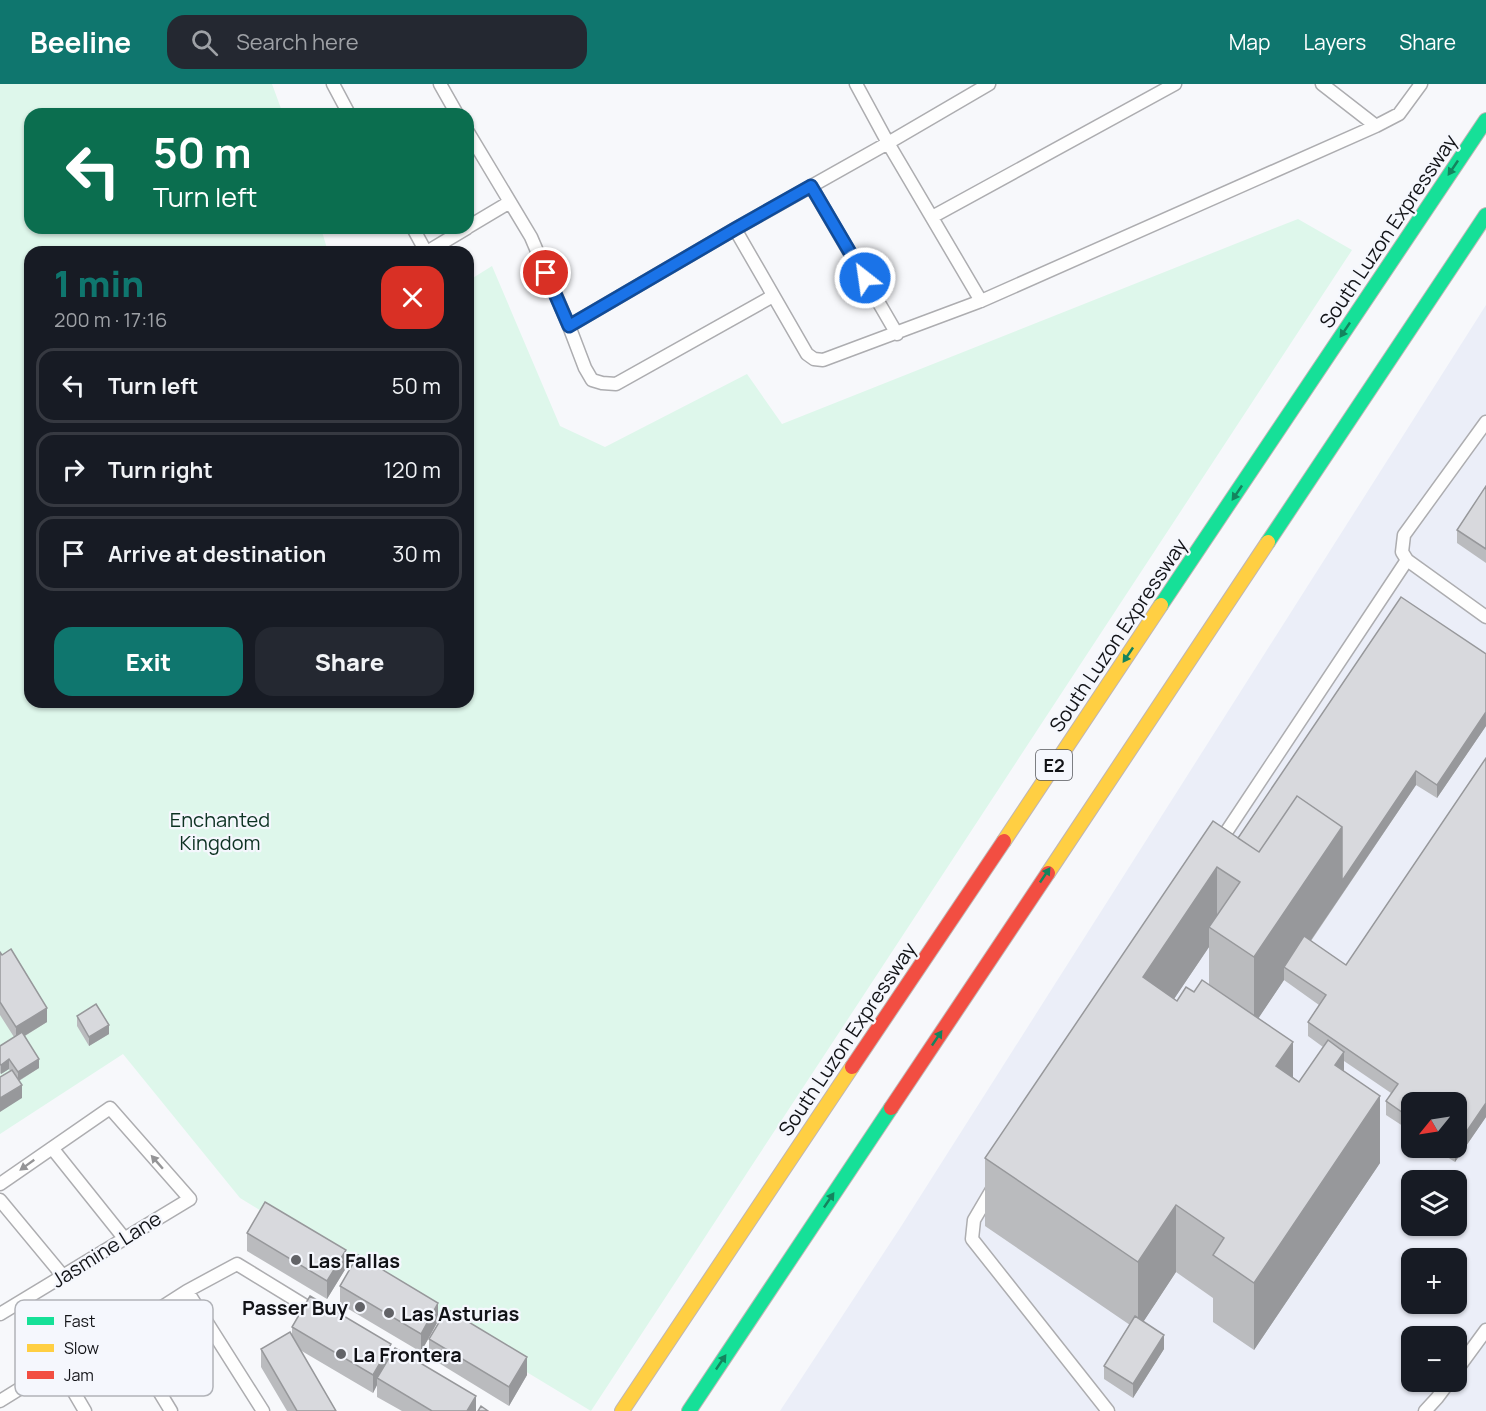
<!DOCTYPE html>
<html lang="en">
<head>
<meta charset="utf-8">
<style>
	body { margin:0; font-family:Manrope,sans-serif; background:#242831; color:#f1f3f6; height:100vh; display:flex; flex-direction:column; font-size:22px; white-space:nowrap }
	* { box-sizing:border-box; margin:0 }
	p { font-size:20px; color:#9ea1a6 }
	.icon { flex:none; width:33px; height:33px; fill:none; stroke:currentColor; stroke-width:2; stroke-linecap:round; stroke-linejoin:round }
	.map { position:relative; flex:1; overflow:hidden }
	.panel { position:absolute; left:24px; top:162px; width:450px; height:462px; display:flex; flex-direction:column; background:#171b24; border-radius:18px; box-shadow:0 2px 4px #0004 }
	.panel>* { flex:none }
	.banner { position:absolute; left:24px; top:24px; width:450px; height:126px; border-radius:18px; box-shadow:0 2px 4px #0004; background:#0b6e4f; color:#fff; overflow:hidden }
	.needle { width:39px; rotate:240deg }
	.controls { position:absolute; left:1401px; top:1008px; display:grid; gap:12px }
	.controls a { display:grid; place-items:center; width:66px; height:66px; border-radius:12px; background:#171b24; box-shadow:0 2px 4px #0004; font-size:30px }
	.pin { position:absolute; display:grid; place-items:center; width:51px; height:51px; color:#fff; margin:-26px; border:3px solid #fff; border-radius:50%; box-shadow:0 2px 6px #0007 }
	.me { position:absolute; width:66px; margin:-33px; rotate:330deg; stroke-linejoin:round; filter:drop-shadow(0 0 4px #0008) }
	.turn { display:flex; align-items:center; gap:21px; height:126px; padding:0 30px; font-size:27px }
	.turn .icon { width:78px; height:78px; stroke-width:2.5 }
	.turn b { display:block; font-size:42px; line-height:51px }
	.round { display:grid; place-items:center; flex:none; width:63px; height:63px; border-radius:18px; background:#242831 }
	.summary { display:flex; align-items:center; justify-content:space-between; height:102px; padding:0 30px }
	h1 { font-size:36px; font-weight:800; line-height:45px; color:#0f766e }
	.action { display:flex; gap:12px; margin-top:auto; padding:12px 30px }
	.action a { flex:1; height:69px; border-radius:18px; background:#0f766e; color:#fff; font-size:24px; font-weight:800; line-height:69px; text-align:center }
	.action a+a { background:#242831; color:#f1f3f6 }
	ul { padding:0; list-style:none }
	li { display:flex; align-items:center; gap:18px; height:75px; margin:0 12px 9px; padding:0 18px; border:3px solid #363941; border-radius:18px }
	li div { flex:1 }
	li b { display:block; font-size:22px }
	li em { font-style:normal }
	header { display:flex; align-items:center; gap:36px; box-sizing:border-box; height:84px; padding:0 30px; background:#0f766e; color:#fff }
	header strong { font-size:28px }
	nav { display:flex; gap:33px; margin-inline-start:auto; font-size:21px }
	.search { width:420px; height:54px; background:#242831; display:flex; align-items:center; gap:15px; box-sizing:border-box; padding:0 21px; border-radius:18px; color:#9ea1a6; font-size:22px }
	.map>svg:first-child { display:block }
</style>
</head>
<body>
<header>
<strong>Beeline</strong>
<div class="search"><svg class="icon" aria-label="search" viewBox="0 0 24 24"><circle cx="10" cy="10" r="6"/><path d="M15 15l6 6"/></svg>Search here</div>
<nav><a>Map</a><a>Layers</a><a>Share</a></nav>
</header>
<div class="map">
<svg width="1486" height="1327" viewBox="0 0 1486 1327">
	<rect width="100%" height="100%" fill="#f7f8fb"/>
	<path fill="#ebeef8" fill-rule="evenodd" d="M1486,221V1327H780L902,1141ZM1412,1018H1456V1064H1412ZM1412,1096H1456V1142H1412ZM1412,1174H1456V1220H1412ZM1412,1252H1456V1298H1412Z"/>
	<path fill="#def7eb" d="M0,0H272L283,30H30V144H321L328,168H30V618H468V197L492,182L560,342L605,363L747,290L782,340L1298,135L1352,166L591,1327L240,1114L123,970L0,1050Z"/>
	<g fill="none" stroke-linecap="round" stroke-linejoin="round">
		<defs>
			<path id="street" d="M333,0L349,30
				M440,0L457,30
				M856,0L888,59L981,217
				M1322,0L1376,42
				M468,48L531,153L569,242L585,284L592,296L602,299L616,300L773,212
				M811,102L897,250
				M932,133L1175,0
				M468,143L510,118
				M413,144L426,168
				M735,145L807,270L814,275L823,276L981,217L1376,42L1399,30L1421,0
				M427,168L467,144
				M569,242L735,145L888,59L989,0
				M1486,338L1404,451L1402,468L1407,476L1486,533
				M1219,759L1407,476
				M52,1064L124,1154
				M0,1100L110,1024L190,1115L0,1230
				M994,1102L974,1136L972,1155L1108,1327
				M0,1116L63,1192
				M187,1207L263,1327
				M123,1248L171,1327
				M58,1281L85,1327
				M1456,1287L1486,1246
				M0,1317L58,1281L123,1248L187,1207L237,1180L317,1229
				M1425,1327L1437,1314L1449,1298"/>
			<path id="fast" d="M1268,458L1486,131
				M1161,521L1486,36
				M689,1327L891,1024"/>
			<path id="slow" d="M1004,757L1161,521
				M1048,789L1268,458
				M622,1327L852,983"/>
			<path id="jam" d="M852,983L1004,757
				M891,1024L1048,789"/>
		</defs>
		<use href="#street" stroke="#adadb0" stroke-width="15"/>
		<use href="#fast" stroke="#bfb5b4" stroke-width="16"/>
		<use href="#slow" stroke="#bfb5b4" stroke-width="16"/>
		<use href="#jam" stroke="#bfb5b4" stroke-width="16"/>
		<use href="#street" stroke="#fefefe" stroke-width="12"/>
		<use href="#fast" stroke="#16e098" stroke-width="14"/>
		<use href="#slow" stroke="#ffcf43" stroke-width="14"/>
		<use href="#jam" stroke="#f24e42" stroke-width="14"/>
	</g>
	<path fill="#babbbe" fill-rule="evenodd" d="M1486,402V479L1457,459V446Z
		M1486,570V642L1437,714L1416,701L1311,857L1346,881L1486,674V1033L1455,1078L1433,1064H1456L1412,1018V1048L1386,1031V1017L1391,1009L1344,977V987L1380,1079L1254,1266L1213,1238V1214L1176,1188L1143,1238L1164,1265L1133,1314L1104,1295V1282L1130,1241L985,1142V1074L1238,754ZM1209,863V900L1177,917L1174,915ZM1284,896L1319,921L1308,938V952L1323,963L1299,998L1293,993L1258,934Z
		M0,868L47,938L25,952L39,984L19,997L22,1014L9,985L1,990L0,989V962L14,953L0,931Z
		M77,932L109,950L89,962L77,942Z
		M247,1149L346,1184L327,1215L247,1167Z
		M340,1202L438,1237L421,1268L340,1220Z
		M292,1243L391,1272L476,1327H402L377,1313V1301L373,1309L300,1266L336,1327H287L261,1283V1265L292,1252Z
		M31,1245L55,1260L40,1269L31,1254Z
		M429,1255L527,1291L509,1322L429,1273Z"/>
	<path fill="#97989b" d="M1486,628V642L1437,714V701Z
		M1416,687V701L1290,887L1284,883V896L1254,941V873L1342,743Z
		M1217,783V848L1209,843V863L1143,961V893Z
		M47,924V938L16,957V943Z
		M109,941V950L89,962V953Z
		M1293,958V1025L1276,982Z
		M1344,968V1035L1335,981Z
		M9,975V985L1,990V981Z
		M39,975V984L18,997V988Z
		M22,1001V1014L0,1028V1014Z
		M1380,1012V1079L1254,1266V1199Z
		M1486,1019V1033L1455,1078V1065Z
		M1176,1121V1188L1138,1246V1178Z
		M346,1166V1184L327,1215V1197Z
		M438,1219V1237L421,1268V1250Z
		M55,1251V1260L40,1269V1260Z
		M1164,1251V1265L1133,1314V1300Z
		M391,1260V1278L377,1294V1301L373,1309V1291Z
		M527,1273V1291L509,1322V1303Z
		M476,1312V1327H467Z"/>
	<path fill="#d8d9dd" stroke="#97989b" stroke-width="1.5" d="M1486,402V465L1457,446Z
		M1401,513L1486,570V628L1437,701L1416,687L1342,797V743L1297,712L1259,768L1238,754Z
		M1486,674V1019L1456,1063V1018H1412V1035L1386,1017L1398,1000L1308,938L1326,911L1284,883L1304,852L1346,881Z
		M1297,712L1342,743L1254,873L1209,843L1240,798L1217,783L1143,893L1177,917L1186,903L1194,908L1202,896L1293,958L1276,982L1299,998L1328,956L1344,968L1335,981L1380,1012L1254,1199L1213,1171L1224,1154L1176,1121L1138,1178L985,1074L1213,737L1259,768Z
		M11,865L47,924L16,943L0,918V868L2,871Z
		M96,920L109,941L89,953L77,932Z
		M22,948L39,975L18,988L9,975L1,981L0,980V962Z
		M12,986L22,1001L0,1014V993Z
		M265,1118L346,1166L327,1197L247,1149Z
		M358,1171L438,1219L421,1250L340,1202Z
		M310,1212L391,1260L373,1291L292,1243Z
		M447,1225L527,1273L509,1303L429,1255Z
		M1135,1232L1164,1251L1133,1300L1104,1282Z
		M290,1248L336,1327H297L261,1265Z
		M395,1264L476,1312L467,1327H432L377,1294Z
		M481,1322L488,1327H478Z"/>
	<defs><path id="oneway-solid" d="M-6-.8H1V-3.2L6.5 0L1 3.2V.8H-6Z" transform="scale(1.5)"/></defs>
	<g fill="#14845e">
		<use href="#oneway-solid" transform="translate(1453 84) rotate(124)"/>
		<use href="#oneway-solid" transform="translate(1345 246) rotate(124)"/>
		<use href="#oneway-solid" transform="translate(1237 409) rotate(124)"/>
		<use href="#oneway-solid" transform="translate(1128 571) rotate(124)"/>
		<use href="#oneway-solid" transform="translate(1045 791) rotate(-56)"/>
		<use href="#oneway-solid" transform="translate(937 954) rotate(-56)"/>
		<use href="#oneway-solid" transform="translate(829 1116) rotate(-56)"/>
		<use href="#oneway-solid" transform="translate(721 1278) rotate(-56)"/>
	</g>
	<g fill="#949496">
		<use href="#oneway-solid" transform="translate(157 1078) rotate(-131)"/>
		<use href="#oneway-solid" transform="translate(27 1081) rotate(144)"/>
	</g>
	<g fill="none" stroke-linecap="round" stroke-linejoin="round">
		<defs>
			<path id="route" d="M546,189L569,242L735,145L811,102L865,194"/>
		</defs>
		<use href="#route" stroke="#114b97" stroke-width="15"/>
		<use href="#route" stroke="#1a73e8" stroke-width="10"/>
	</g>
	<g fill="#626367" stroke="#f5f7fd" stroke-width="2">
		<circle cx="296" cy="1176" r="6"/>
		<circle cx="360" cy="1223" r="6"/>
		<circle cx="389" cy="1229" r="6"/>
		<circle cx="341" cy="1270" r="6"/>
	</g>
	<g text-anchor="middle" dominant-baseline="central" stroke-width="4.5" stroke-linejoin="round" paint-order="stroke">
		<rect fill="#f5f7fd" stroke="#56575c" stroke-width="1.5" x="1036" y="666" width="36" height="30" rx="4.5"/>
		<g font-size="18" font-weight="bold" fill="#121317">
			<text x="1054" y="681">E2</text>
		</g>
		<g font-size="20" fill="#121317" stroke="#f5f7fd">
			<text transform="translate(1388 147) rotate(-56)">South Luzon Expressway</text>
			<text transform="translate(1118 551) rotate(-56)">South Luzon Expressway</text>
			<text transform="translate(847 955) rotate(-56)">South Luzon Expressway</text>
			<text transform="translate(106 1165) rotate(-32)">Jasmine Lane</text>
		</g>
		<g font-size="20" fill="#0c3222" stroke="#f5f7fd">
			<text x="220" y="735">Enchanted<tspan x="220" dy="23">Kingdom</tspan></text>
		</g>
		<g font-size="20" font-weight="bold" fill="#121317" stroke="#f5f7fd" text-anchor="start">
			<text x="308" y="1176">Las Fallas</text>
			<text x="348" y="1223" text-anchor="end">Passer Buy</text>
			<text x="401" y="1229">Las Asturias</text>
			<text x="353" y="1270">La Frontera</text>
		</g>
	</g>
	<rect x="15" y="1216" width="198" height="96" rx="9" fill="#f5f7fd" stroke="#b1b3b8" stroke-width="1.5"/>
	<rect x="27" y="1233" width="27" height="8" fill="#16e098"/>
	<rect x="27" y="1260" width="27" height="8" fill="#ffcf43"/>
	<rect x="27" y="1287" width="27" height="8" fill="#f24e42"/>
	<g font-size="16" fill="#121317">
		<text x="64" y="1243">Fast</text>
		<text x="64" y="1270">Slow</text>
		<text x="64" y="1297">Jam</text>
	</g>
</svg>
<div class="controls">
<a><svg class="needle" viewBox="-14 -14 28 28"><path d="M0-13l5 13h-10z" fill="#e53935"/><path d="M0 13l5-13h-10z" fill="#9ea1a6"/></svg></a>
<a><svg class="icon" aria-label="layers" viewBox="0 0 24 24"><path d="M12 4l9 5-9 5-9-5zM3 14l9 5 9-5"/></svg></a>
<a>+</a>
<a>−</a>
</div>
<div class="pin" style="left:546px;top:189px;background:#d93025"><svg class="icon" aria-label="arrive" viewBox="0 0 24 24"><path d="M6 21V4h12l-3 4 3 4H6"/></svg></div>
<svg class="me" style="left:865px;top:194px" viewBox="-20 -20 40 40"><circle r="17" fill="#1a73e8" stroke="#fff" stroke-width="3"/><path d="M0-11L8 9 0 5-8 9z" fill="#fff"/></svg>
<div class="banner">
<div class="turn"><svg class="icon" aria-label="left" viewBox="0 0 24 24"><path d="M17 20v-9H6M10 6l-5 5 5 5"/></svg><div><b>50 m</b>Turn left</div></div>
</div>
<section class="panel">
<div class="summary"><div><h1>1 min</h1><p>200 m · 17:16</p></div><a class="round" style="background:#d93025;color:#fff"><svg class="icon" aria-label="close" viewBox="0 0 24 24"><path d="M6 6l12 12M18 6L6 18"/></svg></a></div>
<ul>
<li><svg class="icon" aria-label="left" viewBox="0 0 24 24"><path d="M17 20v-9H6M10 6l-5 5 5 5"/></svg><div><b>Turn left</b></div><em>50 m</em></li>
<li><svg class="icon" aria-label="right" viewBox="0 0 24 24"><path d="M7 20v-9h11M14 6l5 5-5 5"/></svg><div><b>Turn right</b></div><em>120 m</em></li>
<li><svg class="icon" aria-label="arrive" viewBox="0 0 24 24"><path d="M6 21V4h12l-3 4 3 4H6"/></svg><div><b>Arrive at destination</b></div><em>30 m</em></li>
</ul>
<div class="action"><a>Exit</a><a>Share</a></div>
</section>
</div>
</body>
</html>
